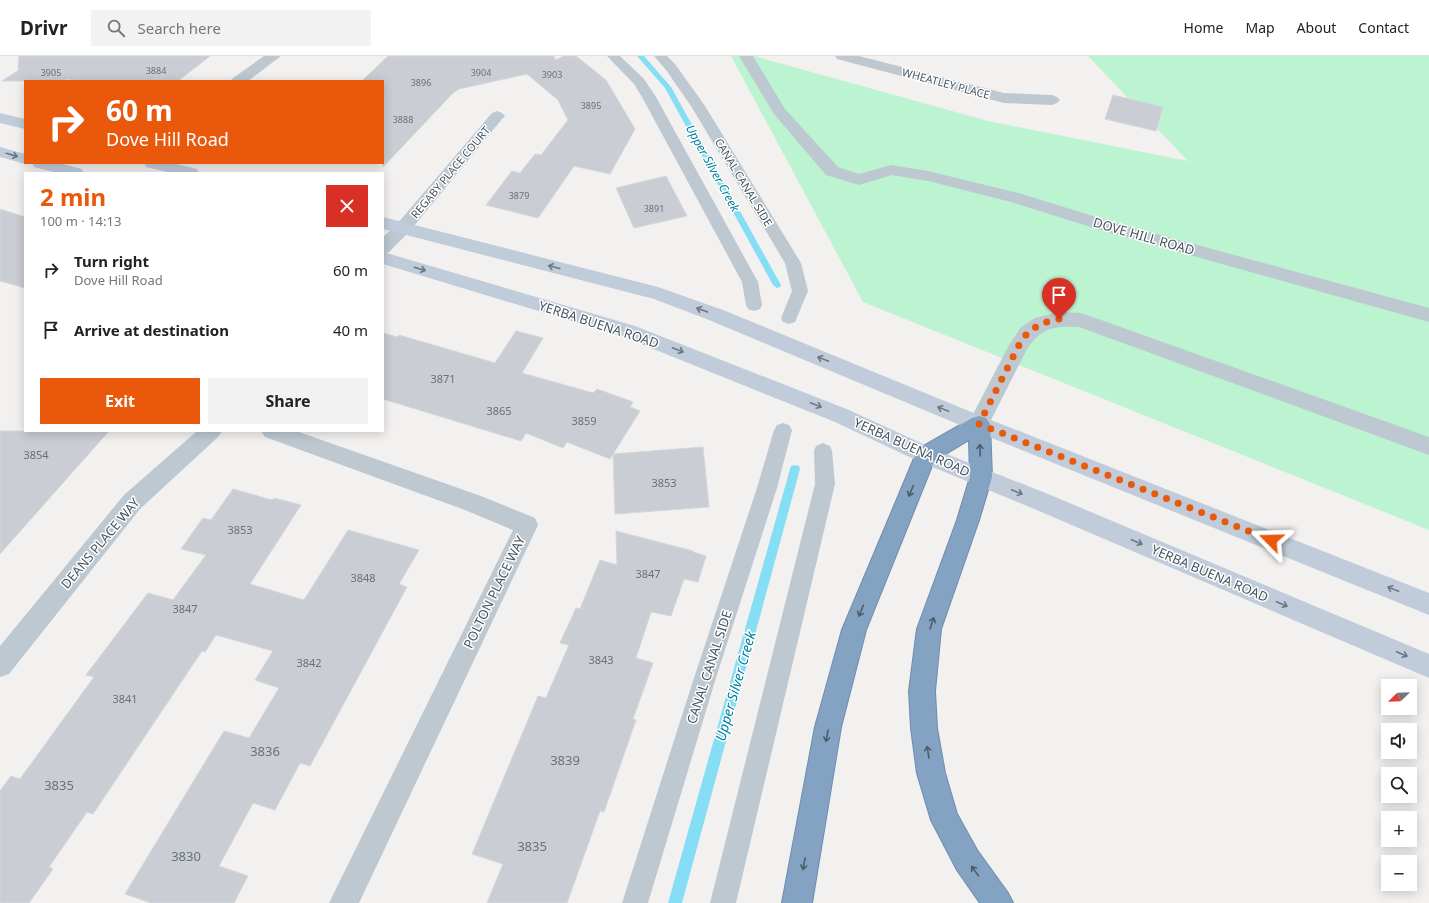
<!DOCTYPE html>
<html lang="en">
<head>
<meta charset="utf-8">
<style>
	body { margin:0; font-family:"Noto Sans",sans-serif; background:#f2f2f2; color:#222; height:100vh; display:flex; flex-direction:column; font-size:15px; white-space:nowrap }
	* { box-sizing:border-box; margin:0 }
	p { font-size:13px; color:#767676 }
	.icon { flex:none; width:22px; height:22px; fill:none; stroke:currentColor; stroke-width:2; stroke-linecap:round; stroke-linejoin:round }
	.map { position:relative; flex:1; overflow:hidden }
	.sheet { position:absolute; left:24px; top:116px; width:360px; height:260px; display:flex; flex-direction:column; background:#fff; border-radius:0px; box-shadow:0 2px 10px #0003 }
	.sheet>* { flex:none }
	.guide { position:absolute; left:24px; top:24px; width:360px; height:84px; border-radius:0px; box-shadow:0 2px 10px #0003; background:#ea580c; color:#fff; overflow:hidden }
	.needle { width:26px; rotate:247deg }
	.buttons { position:absolute; left:1381px; top:623px; display:grid; gap:8px }
	.buttons a { display:grid; place-items:center; width:36px; height:36px; border-radius:0px; background:#fff; box-shadow:0 2px 10px #0003; font-size:20px }
	.pin { position:absolute; display:grid; place-items:center; width:34px; height:34px; color:#fff; margin:-41px -17px; border-radius:50% 50% 50% 0; rotate:-45deg; box-shadow:0 0 4px #0007 }
	.pin .icon { rotate:45deg }
	.me { position:absolute; width:44px; margin:-22px; rotate:292deg; stroke-linejoin:round; filter:drop-shadow(0 0 3px #0008) }
	.turn { display:flex; align-items:center; gap:14px; height:84px; padding:0 16px; font-size:18px }
	.turn .icon { width:52px; height:52px; stroke-width:2.5 }
	.turn b { display:block; font-size:28px; line-height:34px }
	.round { display:grid; place-items:center; flex:none; width:42px; height:42px; border-radius:0px; background:#f2f2f2 }
	.summary { display:flex; align-items:center; justify-content:space-between; height:68px; padding:0 16px }
	h1 { font-size:24px; font-weight:700; line-height:30px; color:#ea580c }
	.button { display:flex; gap:8px; margin-top:auto; padding:8px 16px }
	.button a { flex:1; height:46px; border-radius:0px; background:#ea580c; color:#fff; font-size:16px; font-weight:700; line-height:46px; text-align:center }
	.button a+a { background:#f2f2f2; color:#222 }
	ul { padding:0; list-style:none }
	li { display:flex; align-items:center; gap:12px; height:60px; padding:0 16px }
	li div { flex:1 }
	li b { display:block; font-size:15px }
	li em { font-style:normal }
	header { display:flex; align-items:center; gap:24px; box-sizing:border-box; height:56px; padding:0 20px; background:#fff; border-bottom:1px solid #e0e0e0 }
	header strong { font-size:19px }
	nav { display:flex; gap:22px; margin-inline-start:auto; font-size:14px }
	.search { width:280px; height:36px; background:#f2f2f2; display:flex; align-items:center; gap:10px; box-sizing:border-box; padding:0 14px; border-radius:0px; color:#767676; font-size:15px }
	.map>svg:first-child { display:block }
</style>
</head>
<body>
<header>
<strong>Drivr</strong>
<div class="search"><svg class="icon" aria-label="search" viewBox="0 0 24 24"><circle cx="10" cy="10" r="6"/><path d="M15 15l6 6"/></svg>Search here</div>
<nav><a>Home</a><a>Map</a><a>About</a><a>Contact</a></nav>
</header>
<div class="map">
<svg width="1429" height="847" viewBox="0 0 1429 847">
	<rect width="100%" height="100%" fill="#f3f0f0"/>
	<path fill="#bcf3d1" d="M731,0H754L988,65L1188,105L1088,0H1429V474L863,246Z"/>
	<g fill="none" stroke-linecap="round" stroke-linejoin="round">
		<path fill="#85def4" fill-rule="evenodd" d="M637,0H644L671,31L781,229L780,231L777,232L773,229L665,32Z
			M795,409L799,410L800,413L682,847H668L790,413L791,410Z"/>
	</g>
	<path fill="#cacdd3" stroke="#d4d6dc" d="M19,0H210L178,25H80L67,23L63,25H2L19,14H18Z
		M388,0H554L555,4L564,0H576L606,24L635,73L610,118L574,110L538,162L486,149L512,115L520,117L535,98L541,99L568,64L558,44L527,18L459,33L453,37L383,111V25H362Z
		M1113,39L1163,51L1156,75L1105,63Z
		M666,120L687,160L634,172L616,132Z
		M0,153L25,161V232L0,225Z
		M516,275L543,282L522,317L593,337L597,333L633,346L630,351L640,355L610,403L567,386L563,392L526,377L521,385L383,343V277L397,281L399,279L495,307Z
		M0,375H109L0,498Z
		M703,391L709,451L615,458L613,398Z
		M233,433L272,444L274,442L301,449L250,528L304,544L348,474L419,494L399,528L407,531L310,710L300,707L275,754L253,747L219,810L248,820L234,847H151L125,838L224,675L249,682L279,632L255,624L273,595L216,579L205,596L202,595L93,758L87,756L49,811L53,813L29,847H0V735L11,720L20,723L94,621L86,619L148,537L173,544L206,499L181,493L203,462L211,464Z
		M616,475L693,495V496L706,500L698,526L684,523L671,560L651,556L636,602L653,607L633,663L636,664L604,756L600,755L567,847H487L503,808L472,798L538,640L546,642L569,589L560,587L576,552L580,553L600,504L617,509Z"/>
	<g fill="none" stroke-linecap="round" stroke-linejoin="round">
		<defs>
			<path id="highway" d="M979,360L986,362L990,368L992,421L979,464L941,573L935,635L937,672L945,717L957,758L977,794L1008,837L1013,847H980L957,814L931,764L917,717L911,672L909,635L917,573L957,464L970,421L969,384L934,405L866,574L841,671L812,847H782L815,671L842,574L918,393L972,362Z"/>
		</defs>
		<use href="#highway" stroke="#6f8eaf" stroke-width="2"/>
		<path fill="#bdc8d1" fill-rule="evenodd" d="M607,0H620L644,23L656,41L758,226L762,249L760,253L754,255L748,253L746,249L742,226L642,41L634,28Z
			M654,0H667L675,8L705,50L801,207L808,235L795,266L789,268L783,266L781,262L792,235L785,207L691,50L666,14Z
			M783,367L789,369L792,374L777,432L715,625L648,847H622L693,625L757,432L774,374L777,369Z
			M823,387L830,390L832,395L835,428L736,847H710L815,428L814,395L816,390Z"/>
		<path fill="#bdc8d1" fill-rule="evenodd" d="M264,0H281L248,25H231L233,22Z
			M739,0H753L785,53L838,111L859,118L891,109L928,115L1022,138L1109,165L1429,252V266L1097,173L1011,146L928,125L892,119L859,129L826,119L774,58Z
			M835,0H859L1004,37L1052,39L1057,41L1060,44L1057,47L1052,49L1004,47L837,3Z
			M497,55L502,57L505,60L502,63L409,176L389,196L383,198V181L397,168L492,57Z
			M1059,256L1080,257L1087,259L1429,381V399L1079,271C1054,270 1042,271 1027,293L986,374L979,376L972,374L968,368L1009,289L1021,271L1035,262Z
			M197,375H222L218,381L140,453L9,618L0,621V590L124,439Z
			M261,375H296L481,440L535,462L538,469L359,847H329L513,474L465,454L265,381Z"/>
		<path fill="#c0ccd9" fill-rule="evenodd" d="M0,57L25,63V73L0,67Z
			M0,91L25,98V107H29L25,108L0,101Z
			M32,107H59L82,113L84,117H57L34,111Z
			M144,107H172L197,113L199,117H171L146,111Z
			M383,161L658,231L723,254L986,362L1429,537V559L972,374L709,264L654,243L383,173Z
			M383,196L635,270L849,354L934,393L1048,438L1429,598V622L1032,452L918,405L835,366L621,280L383,208Z"/>
		<use href="#highway" fill="#84a3c3" fill-rule="evenodd"/>
	</g>
	<defs><path id="oneway-shaft" d="M-6 0H5M1.5-3L5.5 0L1.5 3" fill="none" stroke-width="1.6" stroke-linecap="round" stroke-linejoin="round"/></defs>
	<g stroke="#6b7884">
		<use href="#oneway-shaft" transform="translate(12 99) rotate(16)"/>
		<use href="#oneway-shaft" transform="translate(554 211) rotate(-166)"/>
		<use href="#oneway-shaft" transform="translate(420 213) rotate(16)"/>
		<use href="#oneway-shaft" transform="translate(702 254) rotate(-160)"/>
		<use href="#oneway-shaft" transform="translate(678 294) rotate(22)"/>
		<use href="#oneway-shaft" transform="translate(823 303) rotate(-158)"/>
		<use href="#oneway-shaft" transform="translate(816 349) rotate(22)"/>
		<use href="#oneway-shaft" transform="translate(943 353) rotate(-158)"/>
		<use href="#oneway-shaft" transform="translate(1017 436) rotate(22)"/>
		<use href="#oneway-shaft" transform="translate(1137 486) rotate(23)"/>
		<use href="#oneway-shaft" transform="translate(1393 533) rotate(-158)"/>
		<use href="#oneway-shaft" transform="translate(1282 548) rotate(23)"/>
		<use href="#oneway-shaft" transform="translate(1402 598) rotate(23)"/>
	</g>
	<g stroke="#4d5c6a">
		<use href="#oneway-shaft" transform="translate(980 394) rotate(-92)"/>
		<use href="#oneway-shaft" transform="translate(911 435) rotate(113)"/>
		<use href="#oneway-shaft" transform="translate(861 555) rotate(112)"/>
		<use href="#oneway-shaft" transform="translate(932 567) rotate(-71)"/>
		<use href="#oneway-shaft" transform="translate(827 680) rotate(100)"/>
		<use href="#oneway-shaft" transform="translate(928 696) rotate(-99)"/>
		<use href="#oneway-shaft" transform="translate(804 808) rotate(100)"/>
		<use href="#oneway-shaft" transform="translate(975 815) rotate(-126)"/>
	</g>
	<g fill="none" stroke-linecap="round" stroke-linejoin="round">
		<path stroke="#ea580c" stroke-width="7" stroke-dasharray="0 12.6" d="M1059,263L1042,267L1028,276L1019,289L979,368L1271,484"/>
	</g>
	<g text-anchor="middle" dominant-baseline="central" stroke-width="3" stroke-linejoin="round" paint-order="stroke">
		<g font-size="9" fill="#68727d">
			<text x="156" y="14">3884</text>
			<text x="51" y="16">3905</text>
			<text x="481" y="16">3904</text>
			<text x="552" y="18">3903</text>
			<text x="421" y="26">3896</text>
			<text x="591" y="49">3895</text>
			<text x="403" y="63">3888</text>
			<text x="519" y="139">3879</text>
			<text x="654" y="152">3891</text>
		</g>
		<g font-size="11" fill="#475460" stroke="#fff">
			<text transform="translate(946 27) rotate(15)">WHEATLEY PLACE</text>
			<text transform="translate(450 116) rotate(-50)">REGABY PLACE COURT</text>
			<text transform="translate(744 126) rotate(59)">CANAL CANAL SIDE</text>
		</g>
		<g font-size="11" fill="#68727d">
			<text x="443" y="322">3871</text>
			<text x="499" y="354">3865</text>
			<text x="584" y="364">3859</text>
			<text x="36" y="398">3854</text>
			<text x="664" y="426">3853</text>
			<text x="240" y="473">3853</text>
			<text x="648" y="517">3847</text>
			<text x="363" y="521">3848</text>
			<text x="185" y="552">3847</text>
			<text x="601" y="603">3843</text>
			<text x="309" y="606">3842</text>
			<text x="125" y="642">3841</text>
		</g>
		<g font-size="12" font-style="italic" fill="#0380a0" stroke="#fff">
			<text transform="translate(713 112) rotate(61)">Upper Silver Creek</text>
		</g>
		<g font-size="13" fill="#475460" stroke="#fff">
			<text transform="translate(1144 180) rotate(16)">DOVE HILL ROAD</text>
			<text transform="translate(599 268) rotate(18)">YERBA BUENA ROAD</text>
			<text transform="translate(912 391) rotate(24)">YERBA BUENA ROAD</text>
			<text transform="translate(100 487) rotate(-50)">DEANS PLACE WAY</text>
			<text transform="translate(1210 517) rotate(23)">YERBA BUENA ROAD</text>
			<text transform="translate(494 536) rotate(-64)">POLTON PLACE WAY</text>
			<text transform="translate(709 611) rotate(-72)">CANAL CANAL SIDE</text>
		</g>
		<g font-size="13" fill="#68727d">
			<text x="265" y="695">3836</text>
			<text x="565" y="704">3839</text>
			<text x="59" y="729">3835</text>
			<text x="532" y="790">3835</text>
			<text x="186" y="800">3830</text>
		</g>
		<g font-size="14" font-style="italic" fill="#0380a0" stroke="#fff">
			<text transform="translate(735 630) rotate(-74)">Upper Silver Creek</text>
		</g>
	</g>
</svg>
<div class="buttons">
<a><svg class="needle" viewBox="-14 -14 28 28"><path d="M0-13l5 13h-10z" fill="#e53935"/><path d="M0 13l5-13h-10z" fill="#767676"/></svg></a>
<a><svg class="icon" aria-label="sound" viewBox="0 0 24 24"><path d="M4 9h4l5-4v14l-5-4H4zM17 9q2 3 0 6"/></svg></a>
<a><svg class="icon" aria-label="search" viewBox="0 0 24 24"><circle cx="10" cy="10" r="6"/><path d="M15 15l6 6"/></svg></a>
<a>+</a>
<a>−</a>
</div>
<div class="pin" style="left:1059px;top:263px;background:#d93025"><svg class="icon" aria-label="arrive" viewBox="0 0 24 24"><path d="M6 21V4h12l-3 4 3 4H6"/></svg></div>
<svg class="me" style="left:1271px;top:484px" viewBox="-20 -20 40 40"><path d="M0-17L14 15 0 8-14 15z" fill="#ea580c" stroke="#fff" stroke-width="4"/></svg>
<div class="guide">
<div class="turn"><svg class="icon" aria-label="right" viewBox="0 0 24 24"><path d="M7 20v-9h11M14 6l5 5-5 5"/></svg><div><b>60 m</b>Dove Hill Road</div></div>
</div>
<section class="sheet">
<div class="summary"><div><h1>2 min</h1><p>100 m · 14:13</p></div><a class="round" style="background:#d93025;color:#fff"><svg class="icon" aria-label="close" viewBox="0 0 24 24"><path d="M6 6l12 12M18 6L6 18"/></svg></a></div>
<ul>
<li><svg class="icon" aria-label="right" viewBox="0 0 24 24"><path d="M7 20v-9h11M14 6l5 5-5 5"/></svg><div><b>Turn right</b><p>Dove Hill Road</p></div><em>60 m</em></li>
<li><svg class="icon" aria-label="arrive" viewBox="0 0 24 24"><path d="M6 21V4h12l-3 4 3 4H6"/></svg><div><b>Arrive at destination</b></div><em>40 m</em></li>
</ul>
<div class="button"><a>Exit</a><a>Share</a></div>
</section>
</div>
</body>
</html>
